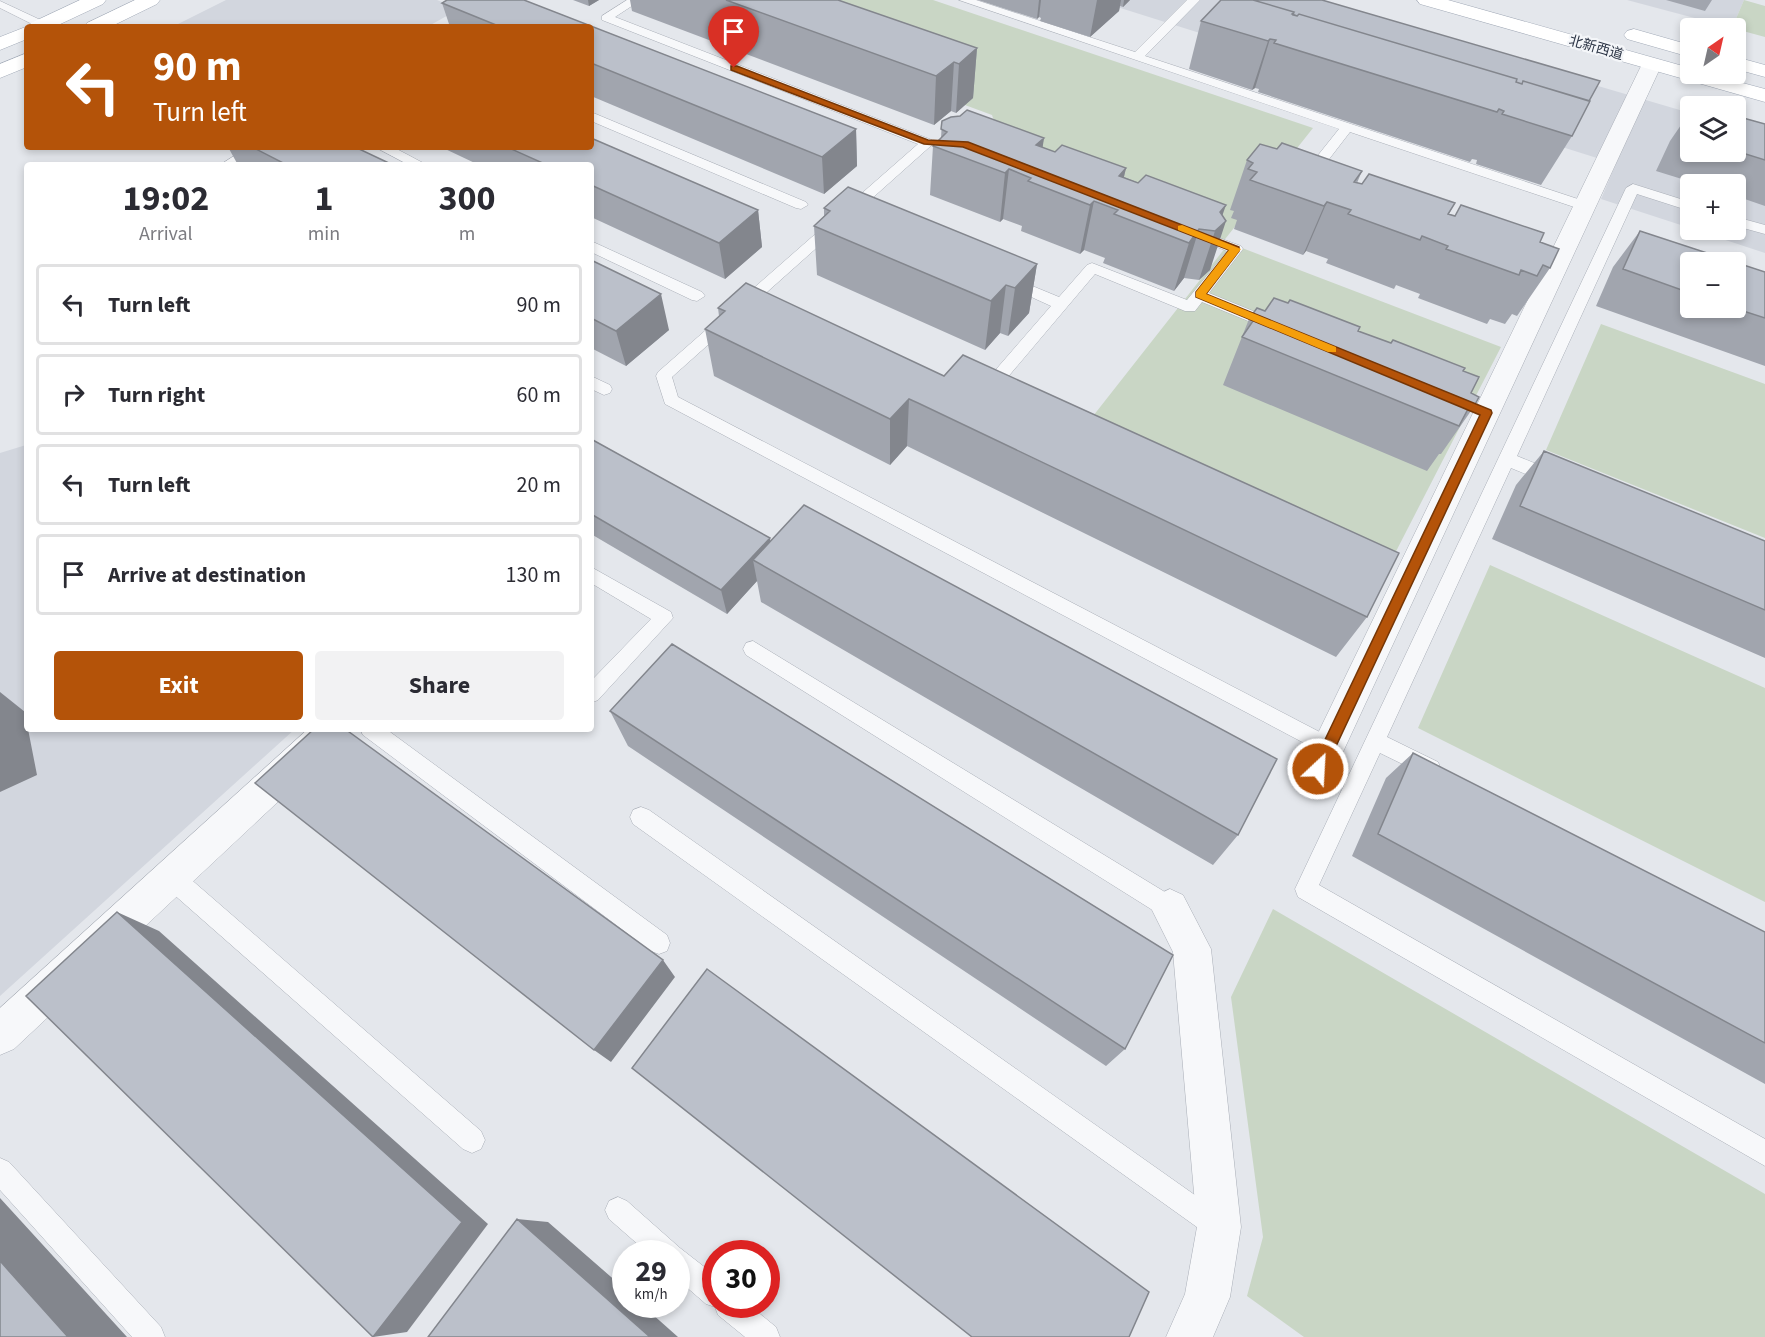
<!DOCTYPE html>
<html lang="en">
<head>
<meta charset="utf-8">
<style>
	body { margin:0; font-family:"Source Sans 3","Noto Sans SC",sans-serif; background:#f2f2f3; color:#2b2b33; height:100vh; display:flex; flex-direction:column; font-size:22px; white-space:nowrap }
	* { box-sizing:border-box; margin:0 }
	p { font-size:20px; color:#7c7c81 }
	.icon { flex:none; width:33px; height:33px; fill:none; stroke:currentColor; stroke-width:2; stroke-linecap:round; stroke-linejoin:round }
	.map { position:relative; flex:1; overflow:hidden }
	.side { position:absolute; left:24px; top:162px; width:570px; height:570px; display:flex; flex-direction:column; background:#fff; border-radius:6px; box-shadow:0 3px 9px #0003 }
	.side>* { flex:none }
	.guide { position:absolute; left:24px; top:24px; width:570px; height:126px; border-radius:6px; box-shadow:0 3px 9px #0003; background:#b45309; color:#fff; overflow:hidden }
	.needle { width:39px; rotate:34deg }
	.buttons { position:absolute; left:1680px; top:18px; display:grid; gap:12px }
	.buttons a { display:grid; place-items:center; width:66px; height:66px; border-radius:6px; background:#fff; box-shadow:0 3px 9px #0003; font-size:30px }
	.speed { position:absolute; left:612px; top:1240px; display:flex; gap:12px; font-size:30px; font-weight:700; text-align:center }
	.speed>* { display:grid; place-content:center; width:78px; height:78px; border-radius:50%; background:#fff; box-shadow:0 3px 9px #0003; line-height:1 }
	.speed small { font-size:15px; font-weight:400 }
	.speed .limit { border:9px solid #d22; background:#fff; color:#111 }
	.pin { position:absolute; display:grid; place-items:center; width:51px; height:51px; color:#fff; margin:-62px -26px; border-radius:50% 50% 50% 0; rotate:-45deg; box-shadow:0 0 6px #0007 }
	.pin .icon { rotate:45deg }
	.me { position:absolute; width:66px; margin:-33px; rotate:25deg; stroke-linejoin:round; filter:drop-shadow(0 0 4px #0008) }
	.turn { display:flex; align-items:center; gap:21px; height:126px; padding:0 30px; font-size:27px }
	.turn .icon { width:78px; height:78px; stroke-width:2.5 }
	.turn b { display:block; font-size:42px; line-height:51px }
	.eta { display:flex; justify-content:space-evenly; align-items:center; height:102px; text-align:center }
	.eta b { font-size:36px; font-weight:700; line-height:42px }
	.primary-button { display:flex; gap:12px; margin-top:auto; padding:12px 30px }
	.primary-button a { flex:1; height:69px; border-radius:6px; background:#b45309; color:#fff; font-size:24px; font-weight:700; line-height:69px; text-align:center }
	.primary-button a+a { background:#f2f2f3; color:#2b2b33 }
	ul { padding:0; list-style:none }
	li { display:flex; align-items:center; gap:18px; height:81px; margin:0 12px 9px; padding:0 18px; border:3px solid #e1e1e2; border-radius:6px }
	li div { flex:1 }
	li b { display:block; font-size:22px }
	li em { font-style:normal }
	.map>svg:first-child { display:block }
</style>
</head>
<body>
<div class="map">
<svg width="1765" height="1337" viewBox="0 0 1765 1337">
	<rect width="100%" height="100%" fill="#e4e7ec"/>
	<path fill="#d2d6de" d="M226,0H437L459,9L427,27H172Z
		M1095,0H1306L1690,113V152H1736L1765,135V253L1695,230H1736V184H1690V228L1601,199L1616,164Z
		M1627,0H1744L1732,28Z
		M26,445L27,729H295L0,996V453Z"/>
	<path fill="#c9d6c5" d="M752,0H933L1313,128L1222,243L1008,161L992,115L727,17Z
		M1744,0L1765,6V37L1732,28Z
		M1229,243L1501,347L1389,565L1086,425Z
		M1601,324L1765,384V538L1546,450Z
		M1490,565L1765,688V902L1418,728Z
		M1273,909L1765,1194V1337H1304L1247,1296L1263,1237L1231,997Z"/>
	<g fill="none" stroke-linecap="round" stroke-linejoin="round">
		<defs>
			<path id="service" d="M627,0H641L615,17L932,140L934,143L672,377L678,397L1335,740L1338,746L1335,752L1328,755L1321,752L665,404L656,376L658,372L918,144L602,20V16Z
				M959,0H976L1135,52L1187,0H1200L1145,56L1590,203L1592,206L1590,209H1580L1350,132L1313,180H1303L1301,177L1303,174L1339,129Z
				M0,1L47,23L49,25L38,27L0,8Z
				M591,112L806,202L808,205L801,209L796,208L591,121Z
				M248,147H265L237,165H220Z
				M375,147H393L427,165H409Z
				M1633,184L1690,202V211L1637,194L1517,456L1561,474L1564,479L1561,484L1555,486L1511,468L1387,737L1438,762L1441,769L1438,776L1431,778L1380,753L1319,885L1765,1139V1166L1298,897L1295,889L1626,188Z
				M1736,217L1765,225V234L1736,226Z
				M1195,229L1241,246L1243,249L1209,293L1280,322L1283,326L1280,330H1270L1202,302L1195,311H1185L1095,274L991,397H979L977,393L979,389L1051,306L1003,284L1001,281L1003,278H1013L1059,297L1087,265L1092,263L1187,300L1227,251L1190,236L1188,233Z
				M591,241L702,292L705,296L697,301L692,300L591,252Z
				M591,376L610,385L612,389L610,393L604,395L591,389Z
				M591,567L671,612L673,618L598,700L591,703V681L651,619L591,583Z
				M753,641L1178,900L1181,908L1178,916L1170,919L1162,916L746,655L743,649L746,643Z
				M360,729H386L667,935L670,943L667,951L659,954L651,951L363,735Z
				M641,807L649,810L1226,1217L1230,1226L1226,1235L1217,1239L1208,1235L633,824L630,817L633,810Z
				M171,866L179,869L481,1131L485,1140L481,1149L472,1153L463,1149L163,885L160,877L163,869Z
				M0,1158L9,1162L161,1327L165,1337H132L0,1190Z
				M618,1197L627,1201L680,1248L716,1276V1305H749L776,1327L780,1337H745L718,1315L715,1307L706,1304L676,1278V1254H649L609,1219L605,1210L609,1201Z"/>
			<path id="minor" d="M1652,58L1659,60L1662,64L1330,780L1318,785L1306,780L1300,769L1306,758L1642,64L1645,60Z
				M308,729H349L344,740L14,1049L0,1055V1008Z
				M1170,889L1183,895L1211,949L1241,1227L1230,1297L1213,1337H1166L1185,1294L1197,1227L1173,952L1151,908L1157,895Z"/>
			<path id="primary" d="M80,0H106L103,4L54,27H27V39L0,50V37L28,26L31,23Z
				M135,0H160L157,4L110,27H84L87,23Z
				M1417,0H1448L1690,68V74H1709L1765,89V102L1420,4Z
				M1634,29L1690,45V57L1627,39L1624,35L1627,31Z
				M27,53V67L0,78V64Z
				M1736,57L1765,65V77L1736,69Z"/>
		</defs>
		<use href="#service" stroke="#a9aeb7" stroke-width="1"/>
		<use href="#minor" stroke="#a9aeb7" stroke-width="1"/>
		<use href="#primary" stroke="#a3abb8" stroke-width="1"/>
		<use href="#service" fill="#f7f8fa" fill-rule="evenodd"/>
		<use href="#minor" fill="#f7f8fa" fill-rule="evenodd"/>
		<use href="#primary" fill="#fff" fill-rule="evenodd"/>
	</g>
	<path fill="#a1a5ae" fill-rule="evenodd" d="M447,0H524L856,129L857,166L824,194L591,96V27H450L442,3Z
		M573,0H599L589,6Z
		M630,0H838L977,48L973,98L956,113L951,111L934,125L632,11Z
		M978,0H1130L1123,7L1120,6L1119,11L1090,37L1040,21L1041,18L1039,17L1037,19Z
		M1221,0L1572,136L1541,185L1476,164L1477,160L1472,159L1470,162L1258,92L1259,89L1255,88L1252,90L1189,69L1201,21Z
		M1666,0H1712L1705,11Z
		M1690,112V152H1736V116L1765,124V206L1736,196V184H1698L1656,171L1670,141Z
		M942,121L1044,138L1042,147L1055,152L1126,168L1124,177L1222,216L1210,270L1199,280L1184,278L1174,291L1103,263L1105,258L1084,250L1080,254L1021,231L1022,226L1003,219L1000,222L930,195L933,146L941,138Z
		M228,147H355L393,165H238Z
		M441,147H591L758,210L762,247L725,279L591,217V165H479Z
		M1277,149L1362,171L1357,183L1362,184L1455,203L1449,214L1540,242L1550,268L1517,316L1512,314L1505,324L1490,319L1487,324L1418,298L1420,294L1396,285L1394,289L1326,263L1328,259L1306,251L1303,255L1234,229L1237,220L1231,218L1234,211L1230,210L1247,160Z
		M824,208L1037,264L1029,313L1008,336L1000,333L985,350L817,275L814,226L824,216Z
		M1640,231L1765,272V366L1596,306L1613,267ZM1690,262L1736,308H1690Z
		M591,260L669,330L626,366L591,348Z
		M718,308L1367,617L1336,657L907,446L890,465L714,376L705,329L719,316Z
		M1265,311L1358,331L1463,371L1471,393L1473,408L1441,454H1439L1427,471L1223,385L1249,319Z
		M591,439L770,538V541L1238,835L1213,865L761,602L757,581L727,614L591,534Z
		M1544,451L1765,541V658L1492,539L1516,485Z
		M610,711L1125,1049L1106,1066L628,746Z
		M1413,753L1765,932V1084L1352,856L1386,778Z"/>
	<path fill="#83868d" d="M588,0H599L589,6Z
		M1039,0H1041L1039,17L1037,19Z
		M1097,0H1121L1119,11L1090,37Z
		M1124,0H1130L1123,7Z
		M1270,39L1255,88L1252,90L1268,41Z
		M977,48L973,98L956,113L959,64Z
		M954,62L951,111L934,125L936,76Z
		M856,129L857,166L824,194L822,157Z
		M1044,138L1037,185L1036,145Z
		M1126,168L1116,209L1119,176Z
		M1009,169L1003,219L1000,222L1005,173Z
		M1094,201L1084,250L1080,254L1090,205Z
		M1327,202L1306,251L1303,255L1324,206Z
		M1226,205L1218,228L1226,221L1210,270L1199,280L1215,231L1220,212Z
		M758,210L762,247L725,279L719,243Z
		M1199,229L1184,278L1174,291L1189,243Z
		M1037,264L1029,313L1008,336L1015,288Z
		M1006,285L1000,333L985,350L991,301Z
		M661,294L669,330L626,366L616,331Z
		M909,399L907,446L890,465V419Z
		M770,538L774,563L753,560L757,581L727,614L721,590Z
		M0,692L25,712L27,729H28L37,775L0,792Z
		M117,912L159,931L488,1224L407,1332L373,1337Z
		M663,960L675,977L611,1062L594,1050Z
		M0,1198L127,1337H68L0,1261Z
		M517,1219L548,1222L626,1290V1305H642L678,1337H650Z"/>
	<path fill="#bbc0ca" stroke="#83868d" stroke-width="1.5" d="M447,0H524L856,129L822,157L591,63V27H501L442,3Z
		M726,0H838L977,48L959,64L954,62L936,76Z
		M1221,0H1253L1294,12L1292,14L1297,16L1299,14L1517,79L1516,82L1522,84L1523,81L1590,101L1572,136L1502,114L1504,111L1499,109L1497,112L1274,43L1276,40L1270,39L1268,41L1201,21Z
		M1253,0H1322L1600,81L1589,101L1523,81L1522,84L1516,82L1517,79L1299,14L1297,16L1293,15L1294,12Z
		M967,110L1044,138L1036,145L1055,152L1062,145L1126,168L1119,176L1138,183L1146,175L1226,205L1220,212L1226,221L1215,231L1199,229L1189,243L1114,214L1118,210L1094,201L1090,205L1028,181L1031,178L1009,169L1005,173L933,146L947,132L941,129L942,121L951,117L960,116Z
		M1690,116V137L1682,135Z
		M1736,116L1765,124V160L1736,151Z
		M591,138L758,210L719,243L591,185V165H547L507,147H591Z
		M1282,143L1362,171L1354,182L1362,184L1369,174L1455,203L1448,214L1455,216L1461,205L1544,233L1540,242L1559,249L1550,268L1543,265L1537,276L1521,270L1519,275L1446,249L1448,246L1422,236L1420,240L1348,214L1351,210L1327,202L1324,206L1250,180L1257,172L1248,169L1253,163L1247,160L1260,144L1277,149Z
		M252,147H355L393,165H287Z
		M848,187L1037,264L1015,288L1006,285L991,301L814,226L830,211L824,208Z
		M1640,231L1765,272V318L1734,308H1736V262H1690V293L1623,269Z
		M591,260L661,294L616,331L591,318Z
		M746,283L944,376L963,355L1399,553L1367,617L918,403L909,399L890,419L705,329L725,311L718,308Z
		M1274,298L1288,303L1290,300L1360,327L1358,331L1391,343L1393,340L1465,368L1463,371L1479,377L1471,393L1479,397L1473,408L1469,407L1459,426L1242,337L1253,321L1249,319L1257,308L1265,311Z
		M591,439L770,538L721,590L591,514Z
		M1544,451L1765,541V610L1520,506Z
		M804,505L1277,759L1238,835L753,560Z
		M672,644L1173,955L1125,1049L610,711Z
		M314,729H345L663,960L594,1050L255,783Z
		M1413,753L1765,932V1043L1378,834Z
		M117,912L462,1222L373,1337L26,996Z
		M707,969L1149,1292L1129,1337H972L632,1068Z
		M517,1219L650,1337H428Z
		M0,1261L68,1337H0Z"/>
	<path fill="#b45309" stroke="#753606" stroke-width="1.5" d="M731,66H737L928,140L968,142L1239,247V251L1206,294L1491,410L1492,413L1323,774L1318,776L1313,774L1311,769L1480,415L1196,297V292L1229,250L963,147L924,144L731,70Z"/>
	<path fill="#f59e0b" d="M1182,225L1241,249L1206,294L1336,347V352H1328L1196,297V292L1229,250L1178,230V226Z"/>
	<g text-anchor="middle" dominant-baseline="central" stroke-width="4.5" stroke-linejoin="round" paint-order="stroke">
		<g font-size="14" fill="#2b3445" stroke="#f4f6f9">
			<text transform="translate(1596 48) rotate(16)">北新西道</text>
		</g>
	</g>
</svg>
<div class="buttons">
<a><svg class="needle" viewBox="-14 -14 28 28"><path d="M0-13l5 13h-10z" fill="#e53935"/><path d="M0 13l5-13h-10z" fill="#7c7c81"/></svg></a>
<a><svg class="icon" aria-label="layers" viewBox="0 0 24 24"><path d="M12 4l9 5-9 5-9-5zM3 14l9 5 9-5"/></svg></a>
<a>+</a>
<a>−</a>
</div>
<div class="speed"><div>29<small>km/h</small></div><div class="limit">30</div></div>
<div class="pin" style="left:734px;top:68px;background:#d93025"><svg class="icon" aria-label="arrive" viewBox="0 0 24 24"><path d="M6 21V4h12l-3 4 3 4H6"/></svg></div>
<svg class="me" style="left:1318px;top:769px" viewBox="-20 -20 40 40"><circle r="17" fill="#b45309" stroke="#fff" stroke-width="3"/><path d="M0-11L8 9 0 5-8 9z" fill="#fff"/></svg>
<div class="guide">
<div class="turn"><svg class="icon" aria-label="left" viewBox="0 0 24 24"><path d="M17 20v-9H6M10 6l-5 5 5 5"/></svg><div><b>90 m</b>Turn left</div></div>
</div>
<section class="side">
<div class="eta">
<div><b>19:02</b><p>Arrival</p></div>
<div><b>1</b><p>min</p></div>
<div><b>300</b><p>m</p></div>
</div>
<ul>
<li><svg class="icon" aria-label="left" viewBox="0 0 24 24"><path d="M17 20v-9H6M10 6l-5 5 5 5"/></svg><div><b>Turn left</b></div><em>90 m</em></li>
<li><svg class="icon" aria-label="right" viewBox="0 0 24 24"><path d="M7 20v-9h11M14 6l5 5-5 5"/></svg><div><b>Turn right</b></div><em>60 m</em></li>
<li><svg class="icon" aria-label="left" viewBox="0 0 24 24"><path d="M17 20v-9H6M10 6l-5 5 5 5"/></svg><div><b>Turn left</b></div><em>20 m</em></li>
<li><svg class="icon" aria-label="arrive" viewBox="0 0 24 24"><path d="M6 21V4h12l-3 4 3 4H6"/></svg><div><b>Arrive at destination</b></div><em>130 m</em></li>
</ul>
<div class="primary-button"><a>Exit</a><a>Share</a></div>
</section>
</div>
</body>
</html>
